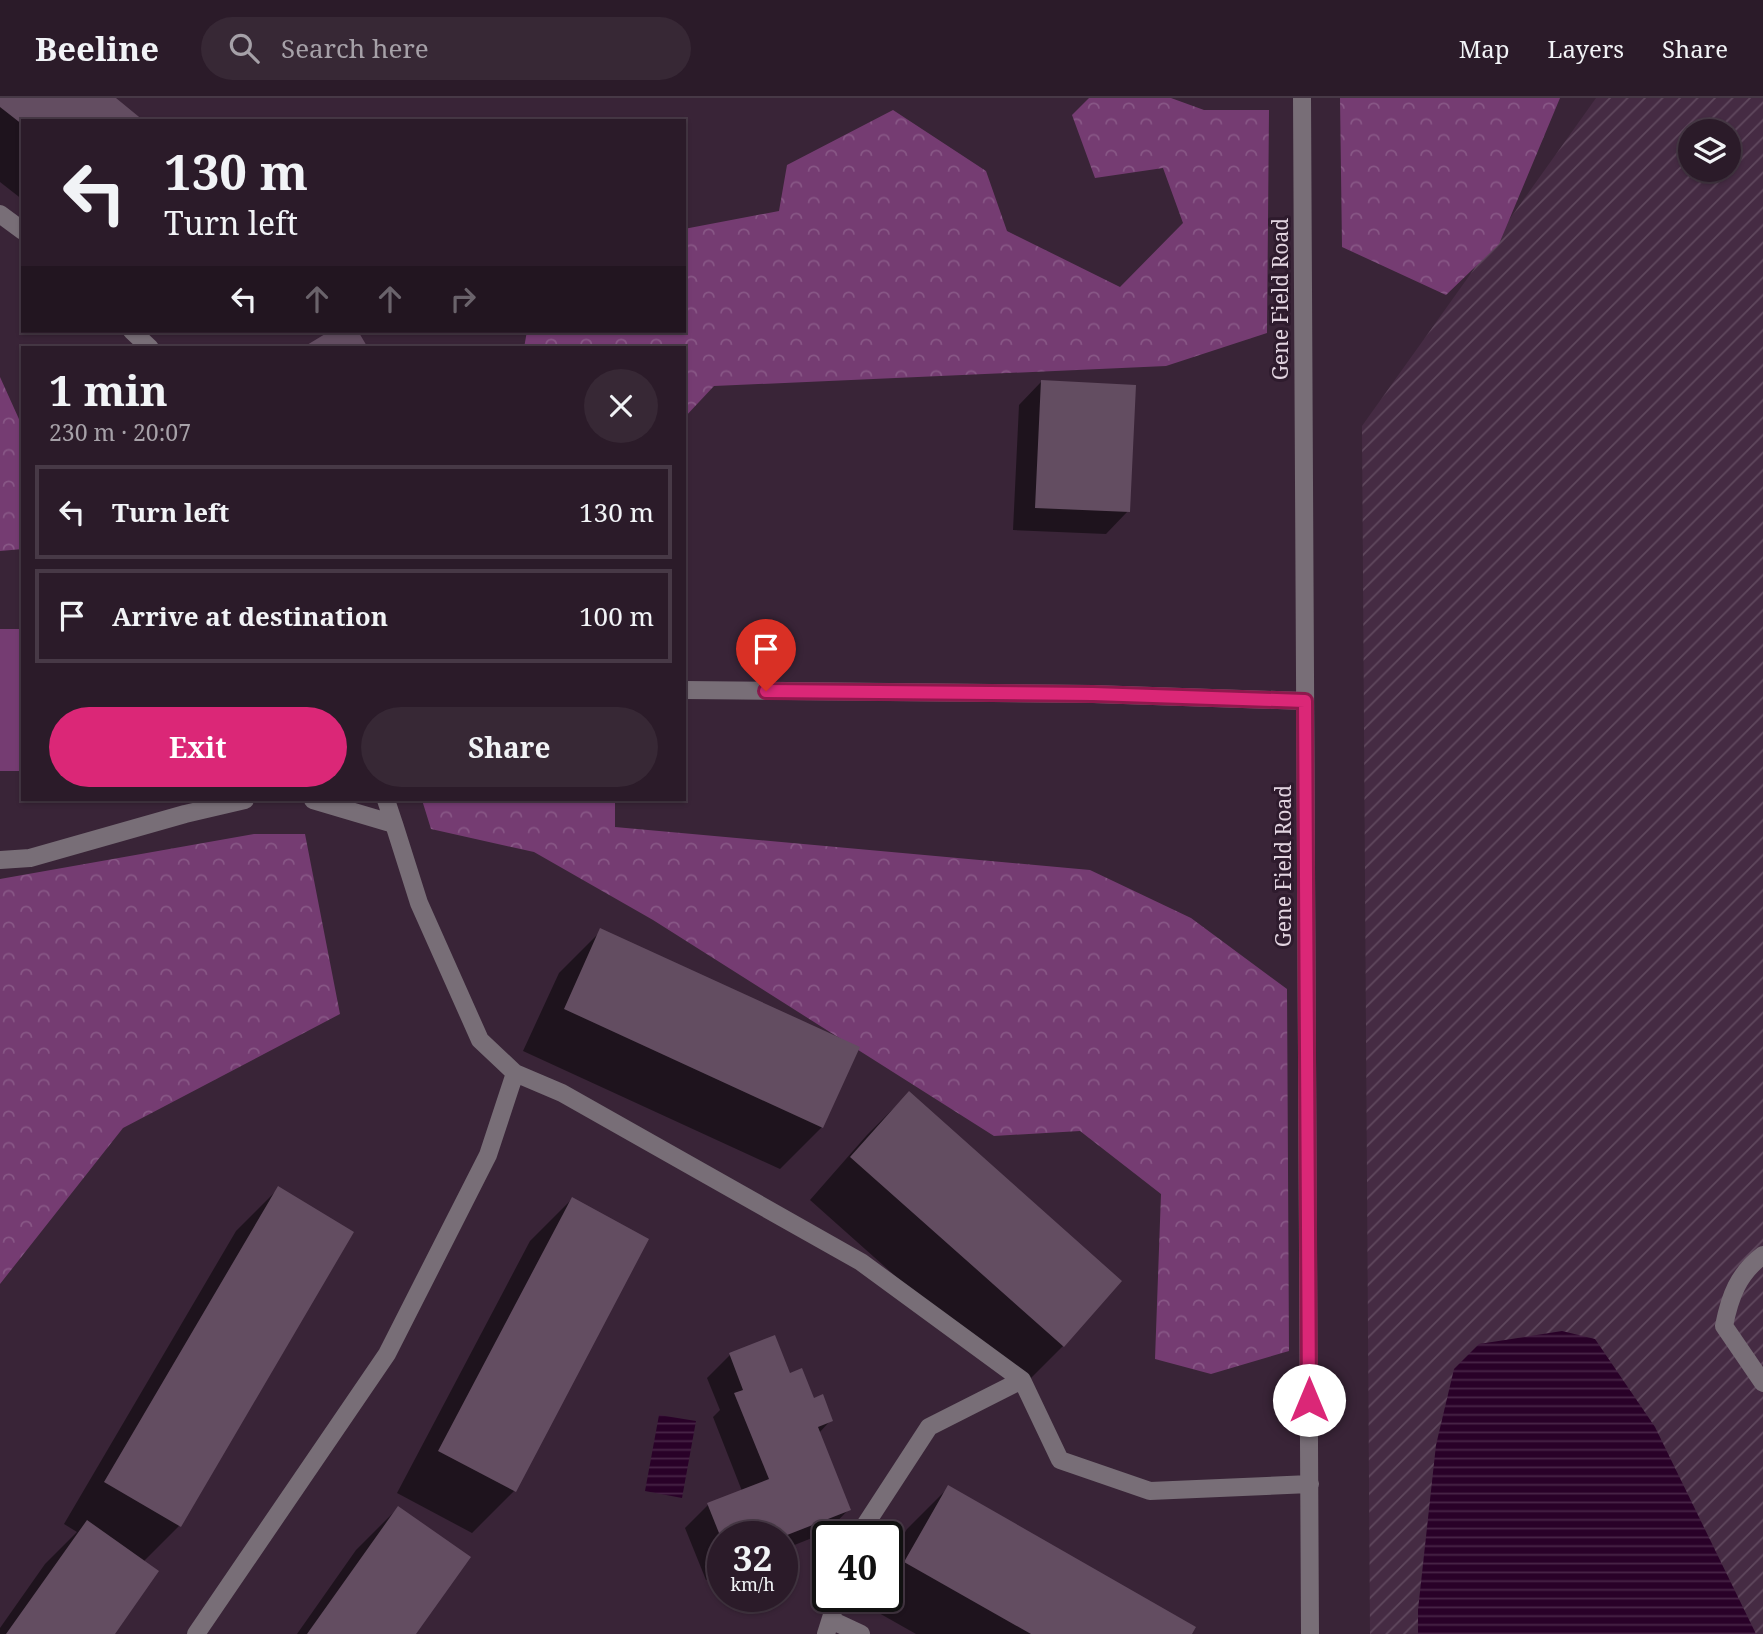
<!DOCTYPE html>
<html lang="en">
<head>
<meta charset="utf-8">
<style>
	body { margin:0; font-family:"Noto Serif",serif; background:#372835; color:#f1f3f6; height:100vh; display:flex; flex-direction:column; font-size:26px; white-space:nowrap }
	* { box-sizing:border-box; margin:0 }
	p { font-size:23px; color:#a6a1a8 }
	.icon { flex:none; width:38px; height:38px; fill:none; stroke:currentColor; stroke-width:2; stroke-linecap:round; stroke-linejoin:round }
	.map { position:relative; flex:1; overflow:hidden }
	.panel { position:absolute; left:21px; top:248px; width:665px; height:455px; display:flex; flex-direction:column; background:#2b1b29; border-radius:0px; box-shadow:0 2px 5px #0004,0 0 0 2px #473946 }
	.panel>* { flex:none }
	.top-card { position:absolute; left:21px; top:21px; width:665px; height:214px; border-radius:0px; box-shadow:0 2px 5px #0004,0 0 0 2px #473946; background:#2b1b29; color:#f1f3f6; overflow:hidden }
	.controls { position:absolute; left:1678px; top:21px; display:grid; gap:14px }
	.controls a { display:grid; place-items:center; width:63px; height:63px; border-radius:50%; background:#2b1b29; box-shadow:0 2px 5px #0004,0 0 0 2px #473946; font-size:35px }
	.speed { position:absolute; left:707px; top:1423px; display:flex; gap:14px; font-size:35px; font-weight:700; text-align:center }
	.speed>* { display:grid; place-content:center; width:91px; height:91px; border-radius:50%; background:#2b1b29; box-shadow:0 2px 5px #0004,0 0 0 2px #473946; line-height:1 }
	.speed small { font-size:18px; font-weight:400 }
	.speed .limit { border:4px solid #111; border-radius:10px; background:#fff; color:#111 }
	.pin { position:absolute; display:grid; place-items:center; width:60px; height:60px; color:#fff; margin:-72px -30px; border-radius:50% 50% 50% 0; rotate:-45deg; box-shadow:0 0 7px #0007 }
	.pin .icon { rotate:45deg }
	.me { position:absolute; width:77px; margin:-38px; rotate:0deg; stroke-linejoin:round; filter:drop-shadow(0 0 5px #0008) }
	.turn { display:flex; align-items:center; gap:24px; height:147px; padding:0 28px; font-size:32px }
	.turn .icon { width:91px; height:91px; stroke-width:2.5 }
	.turn b { display:block; font-size:49px; line-height:60px }
	.lanes { display:flex; align-items:center; height:66px; padding:0 28px; background:#0003; justify-content:center; gap:35px; direction:ltr }
	.lanes .off { opacity:.35 }
	.round { display:grid; place-items:center; flex:none; width:74px; height:74px; border-radius:37px; background:#372835 }
	.headline { display:flex; align-items:center; justify-content:space-between; height:119px; padding:0 28px }
	h1 { font-size:42px; font-weight:700; line-height:52px }
	.button { display:flex; gap:14px; margin-top:auto; padding:14px 28px }
	.button a { flex:1; height:80px; border-radius:42px; background:#db2777; color:#fff; font-size:28px; font-weight:700; line-height:80px; text-align:center }
	.button a+a { background:#372835; color:#f1f3f6 }
	ul { padding:0; list-style:none }
	li { display:flex; align-items:center; gap:21px; height:94px; margin:0 14px 10px; padding:0 14px; border:4px solid #473946; border-radius:0px }
	li div { flex:1 }
	li b { display:block; font-size:26px }
	li em { font-style:normal }
	header { display:flex; align-items:center; gap:42px; box-sizing:border-box; height:98px; padding:0 35px; background:#2b1b29; border-bottom:2px solid #473946 }
	header strong { font-size:33px }
	nav { display:flex; gap:38px; margin-inline-start:auto; font-size:24px }
	.search { width:490px; height:63px; background:#372835; display:flex; align-items:center; gap:18px; box-sizing:border-box; padding:0 24px; border-radius:38px; color:#a6a1a8; font-size:26px }
	.map>svg:first-child { display:block }
</style>
</head>
<body>
<header>
<strong>Beeline</strong>
<div class="search"><svg class="icon" aria-label="search" viewBox="0 0 24 24"><circle cx="10" cy="10" r="6"/><path d="M15 15l6 6"/></svg>Search here</div>
<nav><a>Map</a><a>Layers</a><a>Share</a></nav>
</header>
<div class="map">
<svg width="1763" height="1536" viewBox="0 0 1763 1536">
	<defs>
		<pattern id="industrial-furrows" width="10" height="10" patternUnits="userSpaceOnUse" patternTransform="scale(1.75)"><rect width="10" height="10" fill="#452b43"/><path d="M-1 1l2-2M0 10L10 0M9 11l2-2" fill="none" stroke="#60495e"/></pattern>
		<pattern id="forest-crowns" width="20" height="18" patternUnits="userSpaceOnUse" patternTransform="scale(1.75)"><rect width="20" height="18" fill="#753c72"/><path d="M2 6a3 3 0 1 1 6 0M12 15a3 3 0 1 1 6 0" fill="none" stroke="#885786"/></pattern>
		<pattern id="water-rules" width="6" height="5" patternUnits="userSpaceOnUse" patternTransform="scale(1.75)"><rect width="6" height="5" fill="#290128"/><path d="M0 2.5h6" fill="none" stroke="#482547"/></pattern>
	</defs>
	<rect width="100%" height="100%" fill="#392437"/>
	<path fill="url(#industrial-furrows)" fill-rule="evenodd" d="M1596,0H1763V1536H1370L1362,328ZM1690,33H1729V72H1690Z"/>
	<path fill="url(#forest-crowns)" d="M1089,0H1171L1204,12H1269L1267,235L1166,268L714,288L684,320V250H524L527,233H684V131L779,113L787,67L893,12L986,73L1007,133L1120,189L1183,125L1163,70L1095,80L1072,17Z
		M1340,0H1560L1499,146L1446,197L1342,149Z
		M0,279L23,330V451L0,453Z
		M422,702H615V729L1090,772L1191,820L1287,891L1289,1253L1211,1276L1155,1261L1161,1096L1080,1033L994,1038L653,822L534,754L431,731Z
		M254,736H305L340,916L123,1030L0,1186V781Z"/>
	<path fill="#753c72" d="M0,531H23V673H0Z"/>
	<path fill="url(#water-rules)" d="M1562,1233L1595,1241L1655,1329L1756,1536H1418V1512L1436,1347L1454,1271L1479,1246Z
		M659,1317L696,1323L682,1400L645,1393Z"/>
	<path fill="#0007" d="M0,0H113L23,23V102L0,84Z
		M1041,284L1128,413L1106,436L1013,432L1019,307Z
		M601,833L822,1029L780,1071L523,953L559,875Z
		M909,995L1063,1248L1021,1290L810,1102L867,1037Z
		M278,1091L179,1428L143,1464L112,1536H0V1530L45,1466L77,1434L64,1426L236,1133Z
		M572,1101L514,1393L472,1435L397,1395L530,1143Z
		M730,1257L789,1277L831,1322L819,1335L849,1411L827,1434L782,1452V1438H723V1476L706,1482L685,1430L708,1407L742,1393L713,1319L720,1312L707,1280Z
		M949,1389L1190,1536H916L863,1506L868,1498H887V1464L907,1431Z
		M398,1410L414,1536H297L356,1452Z"/>
	<path fill="#634d61" d="M0,0H116L144,23H23V27L0,9Z
		M330,233H358L368,250H302Z
		M1041,282L1136,287L1130,414L1035,410Z
		M600,830L860,949L823,1030L564,911Z
		M909,993L1122,1183L1064,1249L850,1059Z
		M278,1088L354,1134L181,1429L104,1384Z
		M572,1099L649,1141L516,1394L438,1353Z
		M775,1237L790,1275L802,1270L814,1300L823,1296L833,1323L818,1329L851,1412L782,1439L723,1438V1445L707,1405L769,1381L734,1295L743,1292L729,1255Z
		M948,1387L1196,1529L1192,1536H1031L904,1464Z
		M398,1408L471,1459L416,1536H307Z
		M87,1422L159,1473L115,1536H6Z"/>
	<g fill="none" stroke-linecap="round" stroke-linejoin="round">
		<path stroke="#786e77" stroke-width="18" d="M1302,0L1310,1536
			M0,116L23,133
			M132,233L150,250
			M684,592L1093,596L1305,603
			M313,702L394,726L419,805L480,942L515,975L562,995L861,1164L1022,1282L1060,1362L1150,1393L1310,1386
			M386,702L394,726
			M0,762L30,760L185,716L245,702
			M1763,1157C1738,1176 1730,1198 1724,1228L1763,1285
			M858,1438L929,1329L1022,1282
			M831,1522L861,1536
			M196,1536L387,1256L488,1057L515,975
			M826,1536L838,1498"/>
	</g>
	<g fill="none" stroke-linecap="round" stroke-linejoin="round">
		<defs>
			<path id="route" d="M766,593L1093,596L1305,603L1309,1302"/>
		</defs>
		<use href="#route" stroke="#8e194d" stroke-width="18"/>
		<use href="#route" stroke="#db2777" stroke-width="12"/>
	</g>
	<g text-anchor="middle" dominant-baseline="central" stroke-width="6" stroke-linejoin="round" paint-order="stroke">
		<g font-size="21" fill="#e2d4e0" stroke="#2e1b2d">
			<text transform="translate(1280 201) rotate(-90)">Gene Field Road</text>
			<text transform="translate(1283 768) rotate(-90)">Gene Field Road</text>
		</g>
	</g>
</svg>
<div class="controls">
<a><svg class="icon" aria-label="layers" viewBox="0 0 24 24"><path d="M12 4l9 5-9 5-9-5zM3 14l9 5 9-5"/></svg></a>
</div>
<div class="speed"><div>32<small>km/h</small></div><div class="limit">40</div></div>
<div class="pin" style="left:766px;top:593px;background:#d93025"><svg class="icon" aria-label="arrive" viewBox="0 0 24 24"><path d="M6 21V4h12l-3 4 3 4H6"/></svg></div>
<svg class="me" style="left:1309px;top:1302px" viewBox="-20 -20 40 40"><circle r="19" fill="#fff"/><path d="M0-13L10 11 0 6-10 11z" fill="#db2777"/></svg>
<div class="top-card">
<div class="turn"><svg class="icon" aria-label="left" viewBox="0 0 24 24"><path d="M17 20v-9H6M10 6l-5 5 5 5"/></svg><div><b>130 m</b>Turn left</div></div>
<div class="lanes"><svg class="icon" aria-label="left" viewBox="0 0 24 24"><path d="M17 20v-9H6M10 6l-5 5 5 5"/></svg><svg class="icon off" aria-label="ahead" viewBox="0 0 24 24"><path d="M12 20V5M6 11l6-6 6 6"/></svg><svg class="icon off" aria-label="ahead" viewBox="0 0 24 24"><path d="M12 20V5M6 11l6-6 6 6"/></svg><svg class="icon off" aria-label="right" viewBox="0 0 24 24"><path d="M7 20v-9h11M14 6l5 5-5 5"/></svg></div>
</div>
<section class="panel">
<div class="headline"><div><h1>1 min</h1><p>230 m · 20:07</p></div><a class="round"><svg class="icon" aria-label="close" viewBox="0 0 24 24"><path d="M6 6l12 12M18 6L6 18"/></svg></a></div>
<ul>
<li><svg class="icon" aria-label="left" viewBox="0 0 24 24"><path d="M17 20v-9H6M10 6l-5 5 5 5"/></svg><div><b>Turn left</b></div><em>130 m</em></li>
<li><svg class="icon" aria-label="arrive" viewBox="0 0 24 24"><path d="M6 21V4h12l-3 4 3 4H6"/></svg><div><b>Arrive at destination</b></div><em>100 m</em></li>
</ul>
<div class="button"><a>Exit</a><a>Share</a></div>
</section>
</div>
</body>
</html>
